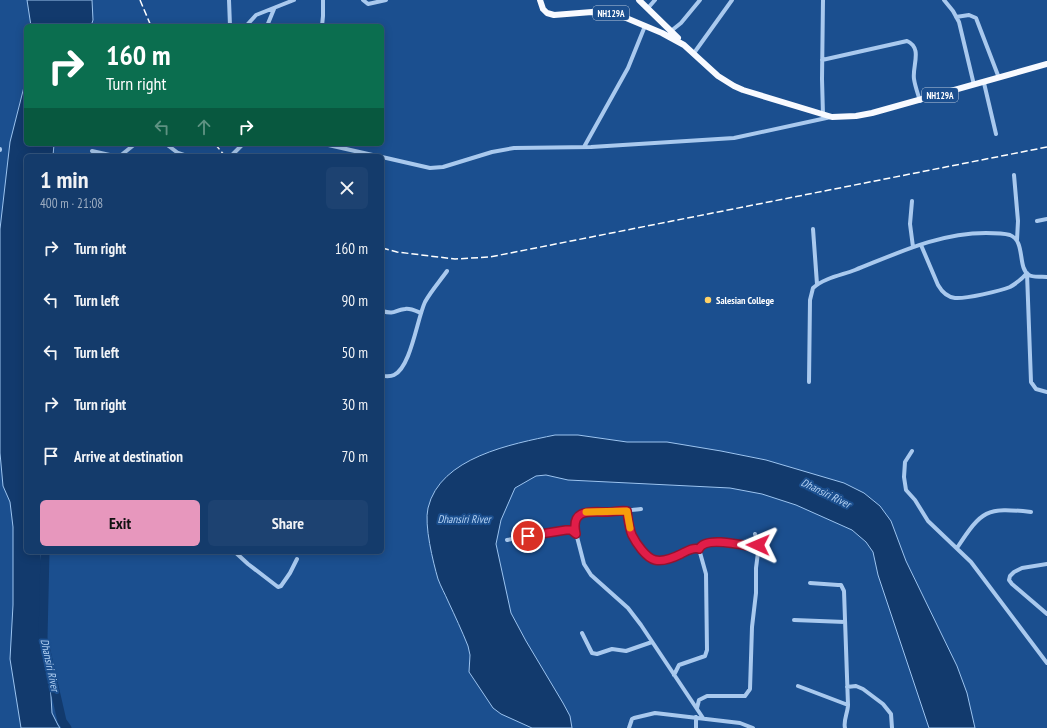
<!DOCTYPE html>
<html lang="en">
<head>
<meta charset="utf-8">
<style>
	body { margin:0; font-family:"PT Sans Narrow",sans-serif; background:#1d4271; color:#f1f3f6; height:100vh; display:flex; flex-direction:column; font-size:15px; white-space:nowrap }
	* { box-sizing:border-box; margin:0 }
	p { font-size:13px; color:#9dadc1 }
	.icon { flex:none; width:22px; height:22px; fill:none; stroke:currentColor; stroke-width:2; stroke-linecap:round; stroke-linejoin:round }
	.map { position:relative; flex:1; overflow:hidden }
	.drawer { position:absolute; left:24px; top:154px; width:360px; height:400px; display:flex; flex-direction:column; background:#143b6b; border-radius:6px; box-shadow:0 2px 10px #0003,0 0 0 1px #33557e }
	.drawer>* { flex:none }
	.top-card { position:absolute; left:24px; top:24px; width:360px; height:122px; border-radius:6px; box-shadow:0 2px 10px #0003,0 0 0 1px #33557e; background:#0b6e4f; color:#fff; overflow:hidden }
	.pin { position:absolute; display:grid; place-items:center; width:34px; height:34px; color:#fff; margin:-17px; border:2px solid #fff; border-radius:50%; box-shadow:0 1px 4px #0007 }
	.me { position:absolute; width:44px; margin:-22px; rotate:271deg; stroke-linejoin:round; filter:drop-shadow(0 0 3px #0008) }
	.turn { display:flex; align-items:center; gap:14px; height:84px; padding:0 16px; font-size:18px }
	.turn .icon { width:52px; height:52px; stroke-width:2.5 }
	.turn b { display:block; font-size:28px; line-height:34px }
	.lanes { display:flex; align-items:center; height:38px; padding:0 16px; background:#0003; justify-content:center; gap:20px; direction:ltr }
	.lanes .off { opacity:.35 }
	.round { display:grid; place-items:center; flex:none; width:42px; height:42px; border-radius:6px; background:#1d4271 }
	.head { display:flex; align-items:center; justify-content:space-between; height:68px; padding:0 16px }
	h1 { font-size:24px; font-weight:600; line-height:30px }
	.cta { display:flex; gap:8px; margin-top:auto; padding:8px 16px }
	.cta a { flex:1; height:46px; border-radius:6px; background:#e797bd; color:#111; font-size:16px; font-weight:600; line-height:46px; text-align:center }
	.cta a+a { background:#1d4271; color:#f1f3f6 }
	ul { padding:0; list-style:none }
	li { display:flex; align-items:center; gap:12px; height:52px; padding:0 16px }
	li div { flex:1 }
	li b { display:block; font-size:15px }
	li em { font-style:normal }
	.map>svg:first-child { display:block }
</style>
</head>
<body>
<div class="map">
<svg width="1047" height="728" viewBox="0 0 1047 728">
	<rect width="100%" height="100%" fill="#1b4f8f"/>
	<path fill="#123a6d" stroke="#9cc4f0" d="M27,0H92L93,20L91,26H31Z
		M26,79V144H54L53,156H26V552H41L44,607L43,638L49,663L52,713L58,725L60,728H21L10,659L13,605V527L10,502L3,486L0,453V229L10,142Z
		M555,435H578L627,442H667L721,451L766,460L844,483L864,493L880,506L891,521L906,561L957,666L967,693L975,728H929L878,575L873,552L866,542L852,530L796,505L762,494L730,488L568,480L546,475L536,476L515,488L501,520L496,544L511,613L526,641L563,703L570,716L572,728H532L501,714L493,708L469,672L470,655L468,646C462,631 455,616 448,601C445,594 441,587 438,579C433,562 424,525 428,508C440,457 512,444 555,435Z"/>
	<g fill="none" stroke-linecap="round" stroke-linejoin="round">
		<path stroke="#123a6d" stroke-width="9" d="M45,552L43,638L62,721L67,728"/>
		<path stroke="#a9c9ee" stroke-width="4" d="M229,0L230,26
			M363,0L368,4L386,0
			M823,0L822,79L823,115
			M944,0L953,11L959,22L974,85
			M648,8L655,0
			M956,17L969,15L976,18L999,78
			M246,26L256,15L294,0
			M267,26L274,9
			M322,26L323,16V0
			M671,31L681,23L700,0
			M694,53L732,0
			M822,60L907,41C923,48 912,66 914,79C915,86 918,94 920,101
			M984,83L996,134
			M166,144L178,153L187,156
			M324,144L377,156
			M584,147L628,68L645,26
			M0,149V150
			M92,151L114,156
			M120,156L135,144
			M231,156L243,144
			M382,157L430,168L443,167L492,152L514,148L591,147L734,138L831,117
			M1014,175L1018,221L1017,240
			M912,201L910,224L913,247
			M1037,221L1047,219
			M813,229L817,284
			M921,245L938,285C942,292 947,297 955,298C966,299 1000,291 1010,287C1017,283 1022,279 1027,273
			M1027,273L1031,382L1036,389L1047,392
			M382,311C396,315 394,310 405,309C410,308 416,311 421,313
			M382,376C386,376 390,377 394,375C411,367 417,319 425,302C431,291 440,281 447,271
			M809,382L810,300L813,288C824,278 842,275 855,270C898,253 939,233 986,233C994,233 1003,233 1010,235C1026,241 1017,268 1029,275C1033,278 1042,276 1047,277
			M912,451L905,462L904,477L906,490L915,500L928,521L971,562L1047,663
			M627,511C628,518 629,528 632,535C638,547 650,563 664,560C675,558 685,551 696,548L699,549L706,574L707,650L705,656L679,665L674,675
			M576,533C570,509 590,511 606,512C618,512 630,510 641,509
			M507,540L566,530H571L576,533L584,564L591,575L628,608L641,625L703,718
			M957,548C982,510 986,507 1031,512
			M699,549L703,544L725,542L758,548
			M235,552L248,564L278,587L281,586L290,573L297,559
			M1047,564L1022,568L1014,572L1010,576L1009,580L1012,584L1047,614
			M810,583L838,585H841L844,591L848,705C848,712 843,721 845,728
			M794,620L845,622
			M582,633L592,653L597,654L612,649L626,651L652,642
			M798,686L848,705
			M847,687L856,686L863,689L883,704L891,714L892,728
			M697,708L699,700L707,696H745L750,689L752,627L756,593V568L759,545L755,534
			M696,717V728
			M629,728L632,719L634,718L655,713L740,723L753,728"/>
		<path stroke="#f8faff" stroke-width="6" d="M540,0L543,9L547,13L554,15L592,12L611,13L619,15L662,33L684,45L718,76L734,86L743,90L832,117L856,116L872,113L1047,64
			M639,0L678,38"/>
		<path stroke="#fff" stroke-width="1.5" stroke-dasharray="7 3" stroke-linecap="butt" d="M140,0L151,26
			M215,144L225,156
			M382,248L397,252L455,259L490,257L1047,147"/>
	</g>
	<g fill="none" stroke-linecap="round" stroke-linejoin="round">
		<defs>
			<path id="route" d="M528,536L566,530H571L576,534C570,508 591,512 607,512C614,512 620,510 627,511C628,518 629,528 632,535C636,543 646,558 655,560C664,562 673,558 681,554C687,551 693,547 699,549C705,535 746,546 758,548V545"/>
		</defs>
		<use href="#route" stroke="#92132f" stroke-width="10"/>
		<use href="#route" stroke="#e11d48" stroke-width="7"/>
		<path stroke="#f59e0b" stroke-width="7" d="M586,512L627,511L630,528"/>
	</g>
	<circle fill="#ffd166" stroke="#1b4f8f" stroke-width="1.5" cx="708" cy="300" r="4"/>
	<g text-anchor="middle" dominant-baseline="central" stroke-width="4" stroke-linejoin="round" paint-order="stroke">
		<g fill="#1b4f8f" stroke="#bbcadd" stroke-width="1">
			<rect x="593" y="6" width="36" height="14" rx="3"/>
			<rect x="922" y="88" width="36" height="14" rx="3"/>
		</g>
		<g font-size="9" font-weight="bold" fill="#fff">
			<text x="611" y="13">NH129A</text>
			<text x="940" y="95">NH129A</text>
		</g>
		<g font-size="10" font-weight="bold" fill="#fff" stroke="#1b4f8f" text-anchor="start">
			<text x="716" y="300">Salesian College</text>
		</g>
		<g font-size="11" font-style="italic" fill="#b5d3f5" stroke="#1b4f8f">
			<text transform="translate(826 493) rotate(26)">Dhansiri River</text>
			<text x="464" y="519">Dhansiri River</text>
			<text transform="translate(50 665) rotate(78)">Dhansiri River</text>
		</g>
	</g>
</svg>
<div class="pin" style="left:528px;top:536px;background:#d93025"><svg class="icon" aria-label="arrive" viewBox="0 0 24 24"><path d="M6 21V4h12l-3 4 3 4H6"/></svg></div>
<svg class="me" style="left:758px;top:545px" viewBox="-20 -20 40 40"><path d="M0-17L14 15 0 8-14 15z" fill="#e11d48" stroke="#fff" stroke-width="4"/></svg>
<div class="top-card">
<div class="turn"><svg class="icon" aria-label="right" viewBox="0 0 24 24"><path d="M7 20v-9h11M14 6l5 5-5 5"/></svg><div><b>160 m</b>Turn right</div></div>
<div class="lanes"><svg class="icon off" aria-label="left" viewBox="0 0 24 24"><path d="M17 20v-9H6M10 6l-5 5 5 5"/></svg><svg class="icon off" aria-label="ahead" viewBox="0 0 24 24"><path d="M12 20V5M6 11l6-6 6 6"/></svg><svg class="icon" aria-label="right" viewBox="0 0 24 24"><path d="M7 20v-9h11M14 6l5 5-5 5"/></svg></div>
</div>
<section class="drawer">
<div class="head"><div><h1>1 min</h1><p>400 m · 21:08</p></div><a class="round"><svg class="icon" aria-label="close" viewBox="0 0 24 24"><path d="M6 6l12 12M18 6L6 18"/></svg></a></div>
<ul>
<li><svg class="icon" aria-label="right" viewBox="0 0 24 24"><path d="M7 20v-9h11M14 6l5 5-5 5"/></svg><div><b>Turn right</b></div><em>160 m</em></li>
<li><svg class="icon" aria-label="left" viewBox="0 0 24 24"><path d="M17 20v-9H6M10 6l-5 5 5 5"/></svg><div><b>Turn left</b></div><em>90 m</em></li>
<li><svg class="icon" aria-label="left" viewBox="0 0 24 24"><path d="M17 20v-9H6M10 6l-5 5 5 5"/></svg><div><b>Turn left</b></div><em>50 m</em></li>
<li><svg class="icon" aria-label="right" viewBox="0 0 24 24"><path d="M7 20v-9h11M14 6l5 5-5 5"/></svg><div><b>Turn right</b></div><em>30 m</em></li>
<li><svg class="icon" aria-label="arrive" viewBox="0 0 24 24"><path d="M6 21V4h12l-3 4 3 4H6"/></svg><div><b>Arrive at destination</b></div><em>70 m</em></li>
</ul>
<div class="cta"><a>Exit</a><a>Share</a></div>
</section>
</div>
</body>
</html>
